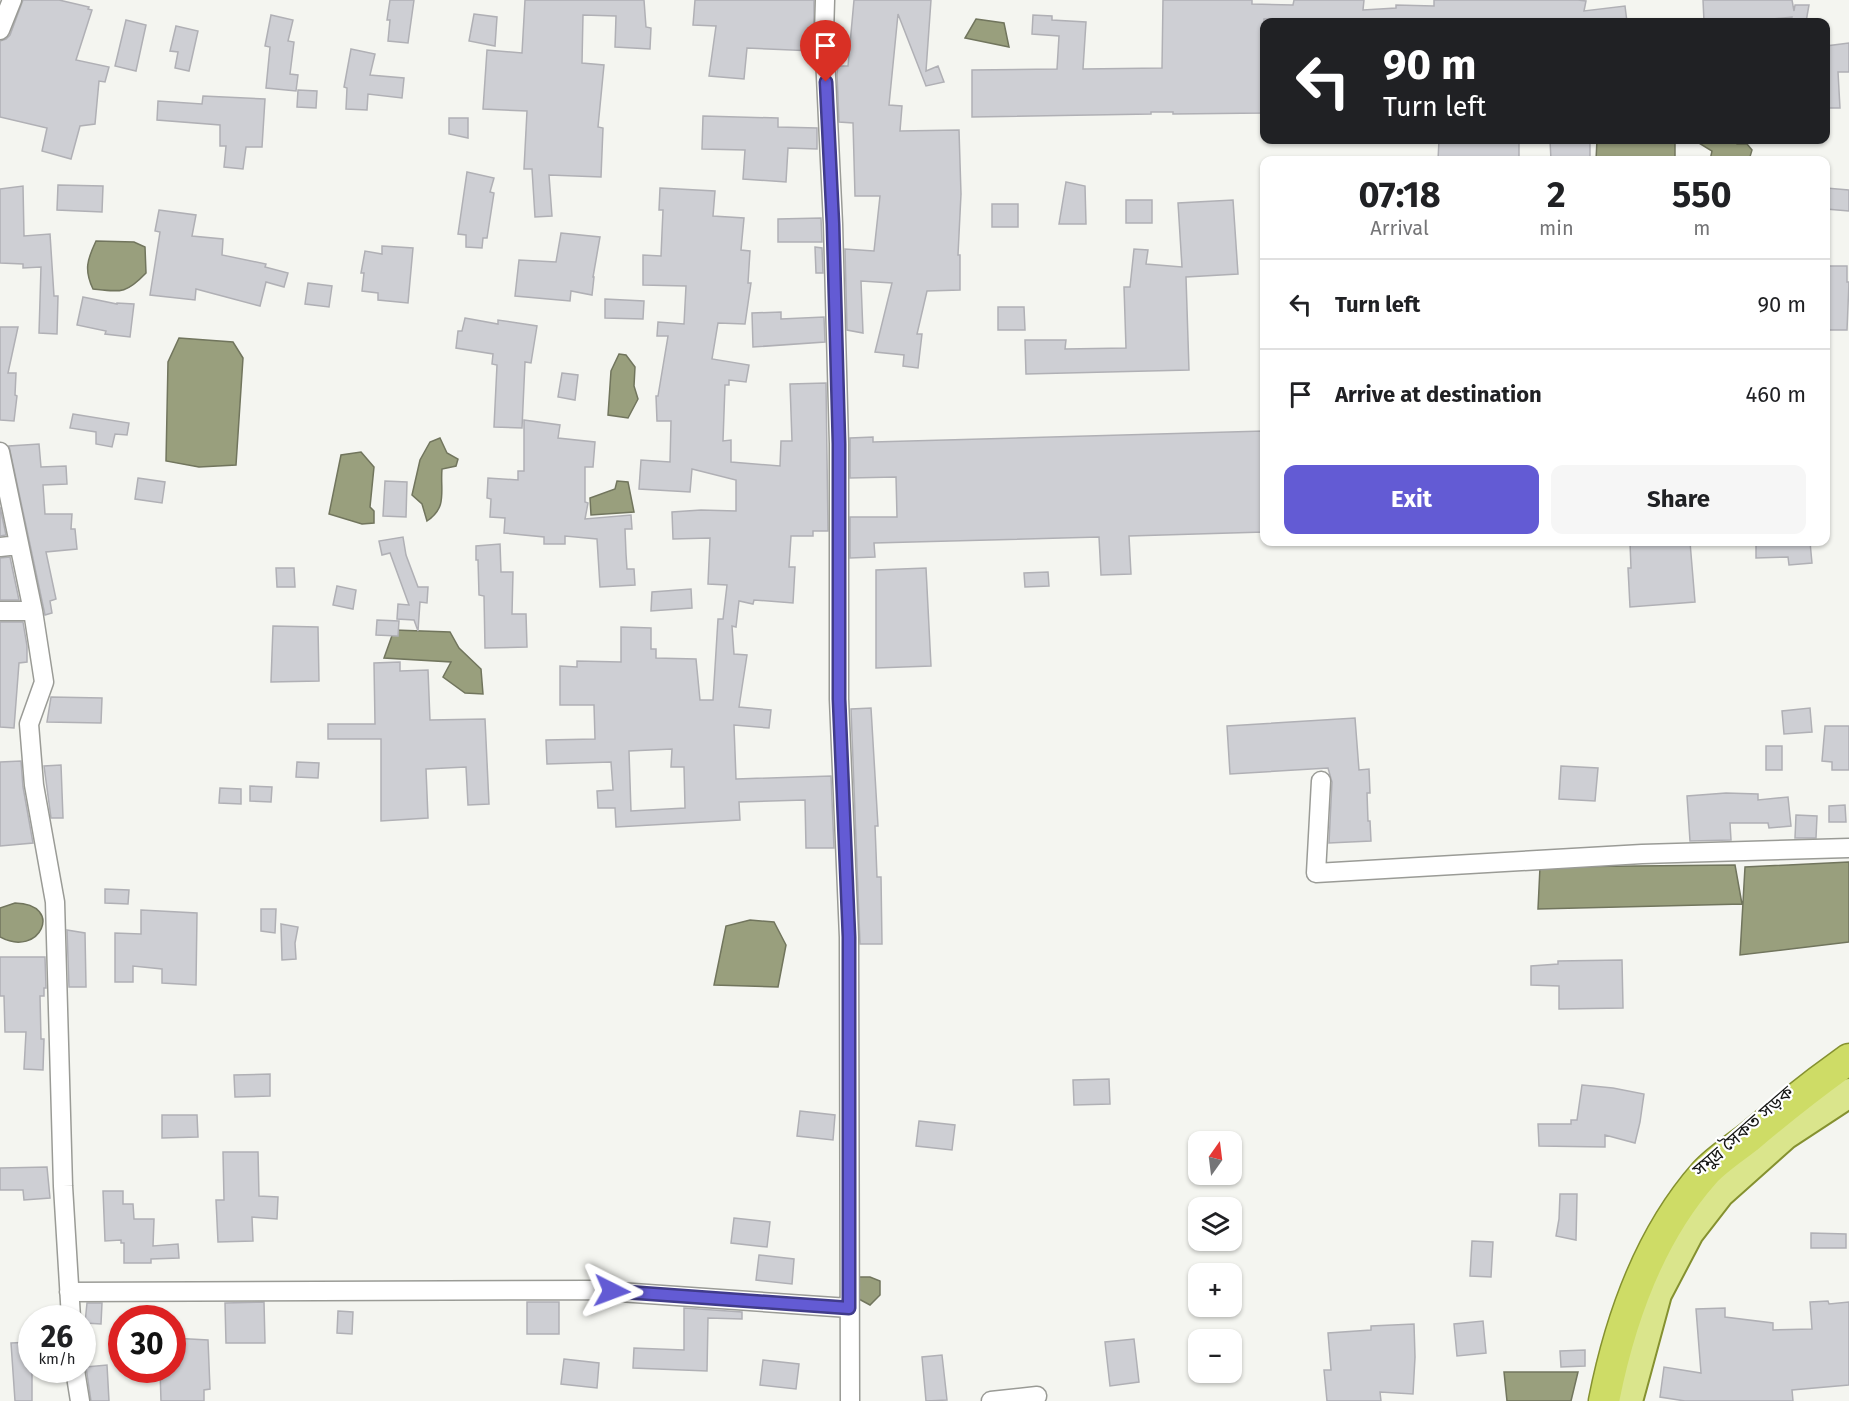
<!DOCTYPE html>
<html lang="en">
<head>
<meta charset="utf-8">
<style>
	body { margin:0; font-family:"Fira Sans","Noto Sans Bengali",sans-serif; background:#f6f6f6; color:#202124; height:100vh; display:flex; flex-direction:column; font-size:22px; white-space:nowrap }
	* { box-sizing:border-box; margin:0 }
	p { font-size:20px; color:#757577 }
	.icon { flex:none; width:33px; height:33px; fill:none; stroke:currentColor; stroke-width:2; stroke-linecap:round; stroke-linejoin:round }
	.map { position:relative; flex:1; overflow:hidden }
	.sheet { position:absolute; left:1260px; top:156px; width:570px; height:390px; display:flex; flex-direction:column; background:#fff; border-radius:12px; box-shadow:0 2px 4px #0004 }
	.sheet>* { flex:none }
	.guide { position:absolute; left:1260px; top:18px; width:570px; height:126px; border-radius:12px; box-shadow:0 2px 4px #0004; background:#202124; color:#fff; overflow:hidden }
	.needle { width:39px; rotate:14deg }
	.fabs { position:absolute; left:1188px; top:1131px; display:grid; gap:12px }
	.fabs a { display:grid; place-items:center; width:54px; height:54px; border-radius:12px; background:#fff; box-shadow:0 2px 4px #0004; font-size:30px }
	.speed { position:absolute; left:18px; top:1305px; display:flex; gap:12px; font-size:30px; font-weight:700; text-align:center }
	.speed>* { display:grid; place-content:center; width:78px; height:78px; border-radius:50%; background:#fff; box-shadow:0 2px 4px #0004; line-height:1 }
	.speed small { font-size:15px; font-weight:400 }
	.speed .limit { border:9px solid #d22; background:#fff; color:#111 }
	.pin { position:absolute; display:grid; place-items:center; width:51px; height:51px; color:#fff; margin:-62px -26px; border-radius:50% 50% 50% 0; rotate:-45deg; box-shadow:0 0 6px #0007 }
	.pin .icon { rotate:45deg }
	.me { position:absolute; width:66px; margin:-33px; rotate:93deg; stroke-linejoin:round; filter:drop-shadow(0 0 4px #0008) }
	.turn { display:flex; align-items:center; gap:21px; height:126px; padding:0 24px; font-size:27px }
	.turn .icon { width:78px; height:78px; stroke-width:2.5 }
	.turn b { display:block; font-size:42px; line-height:51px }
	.eta { display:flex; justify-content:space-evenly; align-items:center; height:102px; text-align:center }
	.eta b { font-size:36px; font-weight:700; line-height:42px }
	.primary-button { display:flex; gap:12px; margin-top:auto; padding:12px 24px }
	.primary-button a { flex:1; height:69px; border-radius:12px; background:#635bd4; color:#fff; font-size:24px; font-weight:700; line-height:69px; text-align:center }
	.primary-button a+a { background:#f6f6f6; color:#202124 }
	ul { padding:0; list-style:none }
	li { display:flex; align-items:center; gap:18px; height:90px; padding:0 24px; border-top:2px solid #e0e0e0 }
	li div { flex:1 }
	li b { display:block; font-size:22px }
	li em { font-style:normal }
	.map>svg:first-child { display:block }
</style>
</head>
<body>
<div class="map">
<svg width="1849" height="1401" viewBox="0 0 1849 1401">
	<rect width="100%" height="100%" fill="#f4f5f0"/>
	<path fill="#999f7d" stroke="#71755d" stroke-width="1.5" d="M976,19L1004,23L1009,47L965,38Z
		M1597,140H1675V160H1596Z
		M1694,140H1734L1737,144H1747L1752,150L1749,160H1710L1712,151Z
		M96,241L134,242L145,247L146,273C126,294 121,292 93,289C84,270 87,260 96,241Z
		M179,338L233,342L243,358L236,465L199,467L166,461L168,362Z
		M619,354L626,355L635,367L634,386L638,399L628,418L608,415L611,371Z
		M440,438L447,453L458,459L456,466L442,469C440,491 448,507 427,521L422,504L412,495L420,460L430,442Z
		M361,452L374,467L370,507L374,511V523L362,524L329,514L341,455Z
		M617,481L628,482L634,512L591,515L590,498L615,489Z
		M394,630L450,632L459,648L481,669L483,694L465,693L443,677L451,662L384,658Z
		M1849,862V942L1740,955L1745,867Z
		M1735,865L1742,904L1538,909L1540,867Z
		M15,903C65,904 40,959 0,937V908Z
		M750,920L774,922L786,945L778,987L714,985L726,926Z
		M858,1277H870L880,1281V1295L870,1305L857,1298Z
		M1504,1372H1578L1571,1401H1507Z"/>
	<path fill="#cecfd4" stroke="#b0b0b5" stroke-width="1.5" fill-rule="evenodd" d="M23,0H59L89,7L88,9L92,10L76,60L109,67L105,82L99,81L95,124L80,126L71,159L42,151L47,128L0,117V41L6,39L10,35Z
		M390,0H414L408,43L388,41L390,20H387Z
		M525,0H644L646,27L651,28L650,49L615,47L616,16L583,15L582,63L604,65L598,127L603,128L601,177L549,175L552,216L535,217L532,169H524L527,111L483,109L487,50L522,53Z
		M695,0H814V51L747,48L744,79L709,76L716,26L693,25Z
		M854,0H931L926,71L938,66L944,82L926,86L898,14L889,105L902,106L900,131L959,130L961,194L958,255H960V290L927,291L917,334H922L918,368L903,366L904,355L875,352L892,283L861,281L863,333L847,330L845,249L874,251L880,196H855L853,123L839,122L837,74L838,66H848Z
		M1163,0H1252V4L1293,5L1294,0H1364L1363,10L1396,8V5L1434,6V0H1578L1586,1L1584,11L1625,6L1627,22H1297V19H1264V113L1173,114V112H1151V114L972,117V70L1057,69L1059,36L1032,34L1033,15L1052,16V20L1086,22L1083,69L1162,68Z
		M1703,0H1792L1794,11L1795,5H1809L1806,22H1791L1792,17L1743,22H1704Z
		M474,14L497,17L495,46L469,41Z
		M271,15L293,20L288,41L294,42L290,74L298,75L296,91L266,88L270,47L265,46Z
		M126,20L146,25L136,71L115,66Z
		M176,26L198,31L189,71L175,68L178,52L170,51Z
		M1849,43V72H1838L1840,108H1826V46Z
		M351,49L375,54L370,75L404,78L402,98L368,94L367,110L346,109L347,88L344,87Z
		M298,90L317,91L316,108L297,107Z
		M203,96L265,99L262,147H246L243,169L224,167L226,146H220V125L157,120L158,101L202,104Z
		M703,116L778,118V127L817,128V149L788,148L786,182L743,179L745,150L702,149Z
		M449,118H468V138L449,134Z
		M1439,140H1519V160H1438Z
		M1550,140H1590V160H1551Z
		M467,172L494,178L490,192L494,193L487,238H483L482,248L466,247V235L458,234Z
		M1066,182L1085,186L1086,224H1059Z
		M58,185L103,186L102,212L57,210Z
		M23,186L24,236L50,234L54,296H58L57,334L39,333L41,267L23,268V264L0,263V189Z
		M660,188L715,191L713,216L744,218L741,250L750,251L748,283H751L745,324L718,323L712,359L749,365L746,382L729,380V385H725L723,441L731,440V462L780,466L781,441H792L790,384L826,383L828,531H813V536H791L789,567H795L793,603L754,600L753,604L739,601L736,627L732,626L734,654L747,655L739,707L771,710L769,728L734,725L736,779L831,776L834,848H806L805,800L739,802L740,820L616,827L615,808H598L597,791L613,790L611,762L547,764L546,740L595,739L594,705H560V666L577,667V661L621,662V627L651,628V649H656V658L696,659L700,700H713L718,619H723L727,585L708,584L710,538L673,539L672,512L701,510L736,511V480L692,469L690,492L639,489L641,460L670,462L671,421H657L656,396H658L668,336H657L658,322L684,324L686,286L643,285V255L661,256L663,210H659ZM672,749L671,767H684L685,808L631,811L629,751Z
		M1826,188L1849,190V211L1826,209Z
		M1126,200H1152V223H1126Z
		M1233,200L1238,274L1186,277L1189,370L1026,374L1025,340H1066L1065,349L1126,348L1124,287H1130L1134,249L1148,250L1146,264L1182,267L1178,203Z
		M992,204H1018V227H992Z
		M159,210L196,215L192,236L223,239L222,255L266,264L265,267L288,273L284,287L266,282L260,306L196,289L195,300L150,295L160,232L155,231Z
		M821,218L822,242H778V219Z
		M561,233L600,237L593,277H594L592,295L571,291L570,301L515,296L519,260L556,262Z
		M382,246L413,248L408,303L378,300V293L362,291L364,273H361L365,251L382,254Z
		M815,247L822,248L823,273H816Z
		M1826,266H1847V282H1849L1847,330H1826Z
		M308,283L332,286L329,307L305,304Z
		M83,297L117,304V303L134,304L130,337L105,334L106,331L77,325Z
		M605,299L644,301L643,319L605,318Z
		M998,307H1024L1025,330H998Z
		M781,312V319L824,317L825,342L753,347L752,313Z
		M465,318L498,324V320L537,326L531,363L525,362L522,428L494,427L497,365L492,364L493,354L456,348L458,331H462Z
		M0,327H18L8,373H16L15,395L17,396L14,421L0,420Z
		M562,373L578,375L575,400L558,397Z
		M73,414L129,423L127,435L115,434L112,447L96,444V432L70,428Z
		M524,420L560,425L558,438L595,442L593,467H585V502L588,503L585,519L631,515L632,529H625L626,554L627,569H634L635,585L600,587L597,539L565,536V544H544V537L504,533L505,518L490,517L491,499L487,498L488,478L518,480V471H524Z
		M1264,431V532L1129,536L1131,574L1101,575L1099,537L874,543L875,557L850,558V517H897L896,477L850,478V438L873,437V442Z
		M39,444L41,467L66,466L67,484L43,485L45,514H72L71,529H75L77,549L46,552L56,599L50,601L52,613L45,615L9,446Z
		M138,478L165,482L162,503L135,499Z
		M385,481L407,482L406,517L383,516Z
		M0,507L6,535L0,536Z
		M403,537L406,555L418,587H428L427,603L420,602L418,631L414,620L397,619L398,604L409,605L390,553L382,555L379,541Z
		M1663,542H1690L1695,602L1630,607L1628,568H1631L1630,543Z
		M1756,542H1810L1812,563L1789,565L1788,557L1756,558Z
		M500,544L501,572H513L512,614H526L527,647L485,648L484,596L479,595L478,560H476V546Z
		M10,557L19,600H0V558Z
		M276,568H294L295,587H277Z
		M926,568L931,666L876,668V570Z
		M1048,572L1049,586L1025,587L1024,573Z
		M337,586L356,590L353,609L333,605Z
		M691,589L692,608L651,611L652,592Z
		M377,620L399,621L398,636L376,635Z
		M0,622H23L27,646V662L19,663L14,728L0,727Z
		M273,626L318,627L319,681L271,682Z
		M400,662V671L428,670L430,720L485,719L489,804L468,805L466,767L426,769L428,818L381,821V739H328V724H375L374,663Z
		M51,697L102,698L101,723L47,722Z
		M871,708L878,826H875L877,877H881L882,944H860L851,709Z
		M1810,708L1812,732L1784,734L1782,711Z
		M1355,718L1359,770L1369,769L1370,793H1367L1368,821H1370L1371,841L1329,843L1332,782L1328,768L1230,774L1227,726Z
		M1825,726H1849V770H1832V762L1822,761Z
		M1766,746H1782V770H1766Z
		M21,761L23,787L33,843L0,846V762Z
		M297,762L319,763L318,778L296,777Z
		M61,765L63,818H51L44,766Z
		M1561,766L1598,768L1595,801L1559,799Z
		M250,786L272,787L271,802L250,801Z
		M220,788L241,789V804L219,803Z
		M1726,793L1758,794V800L1788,797L1791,826L1769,828L1768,823H1730L1731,840L1690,841L1687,796Z
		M1845,805L1846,822H1829V806Z
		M1796,815L1817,816L1816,838H1795Z
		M105,889L129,890L128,904L105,903Z
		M261,909H276L275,933L261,931Z
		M141,910L197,913L196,985L162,983V969L133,966V982H115V933L141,934Z
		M281,924L298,927L295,943L296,959L282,960Z
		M67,930L85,933L86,987H69Z
		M0,957H45L46,988H44V996H40L41,1039H44L43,1070L24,1069L26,1032H5L4,996H0Z
		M1622,960L1623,1008L1559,1009V986L1531,985V966L1558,964V961Z
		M270,1074V1096L235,1097L234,1075Z
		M1109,1079L1110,1104L1074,1105L1073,1080Z
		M1582,1085L1613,1088L1644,1094L1640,1122L1635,1143L1605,1135V1147L1539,1146L1538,1124H1571V1120H1577Z
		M800,1111L835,1115L833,1140L797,1136Z
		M162,1115H197L198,1137L162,1138Z
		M919,1121L955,1125L952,1150L916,1146Z
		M223,1152H258L259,1196L278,1197L277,1219L252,1217L253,1241L218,1242L216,1200H224Z
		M47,1167L50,1198L24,1200L23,1190H0V1168Z
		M103,1191H123V1204H133L134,1219H154L153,1246L178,1244L179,1258L151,1259V1263H124V1243H121V1240L105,1241Z
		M1560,1194H1577L1576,1240L1556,1236L1559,1219Z
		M734,1218L770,1222L767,1247L731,1243Z
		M1811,1233L1846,1234V1248H1811Z
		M1472,1241L1493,1242L1491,1277L1470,1276Z
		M759,1255L794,1259L792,1284L756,1280Z
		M1828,1301L1829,1304L1849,1302V1385L1792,1390L1793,1401H1685L1660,1397L1664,1367L1701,1373L1696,1309L1725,1308V1317L1773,1323V1330L1812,1329L1810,1302Z
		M264,1302L265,1343H226L225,1303Z
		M527,1302H559V1334H527Z
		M87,1303H102L101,1324L85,1323Z
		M684,1308L742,1312V1319L708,1318L707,1371L633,1368L634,1348L684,1350Z
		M338,1311L353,1312L352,1334L337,1333Z
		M1483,1321L1486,1353L1457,1356L1454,1324Z
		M1414,1324L1415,1357L1413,1394L1380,1392L1381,1401H1327L1324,1370H1331L1328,1333L1371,1330V1326Z
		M172,1338L208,1340L210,1389L204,1390V1401H161L160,1370H172Z
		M1134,1339L1139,1382L1110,1386L1105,1342Z
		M32,1342V1401H15L11,1343Z
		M1585,1350V1366L1561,1367L1560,1351Z
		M942,1355L947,1400L926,1401L922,1357Z
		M564,1359L599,1363L597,1388L561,1384Z
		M763,1360L799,1364L796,1389L760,1385Z
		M107,1365L109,1401H91L86,1367Z"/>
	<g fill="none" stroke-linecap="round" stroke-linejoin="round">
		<defs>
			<path id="minor" d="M825,0L824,35L833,224L839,444V699L849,937L850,1401
				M0,30L12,0
				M0,452L33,611L44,682L29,724L34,785L55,902L63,1186L71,1318
				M0,547L18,545
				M0,611H33
				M1321,781L1316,873L1642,854L1849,848
				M69,1292L590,1290L849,1308
				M75,1370L80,1401
				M991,1401L1037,1396"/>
			<path id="primary" d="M1628,1401L1657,1294L1689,1233L1720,1193L1785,1135L1849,1093"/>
			<path id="trunk" d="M1604,1401C1620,1320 1650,1235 1705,1173C1717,1160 1734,1149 1748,1138C1781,1110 1814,1084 1849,1059"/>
		</defs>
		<use href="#minor" stroke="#9a9b96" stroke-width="21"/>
		<use href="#primary" stroke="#859130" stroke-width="32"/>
		<use href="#trunk" stroke="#859130" stroke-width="33"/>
		<use href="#minor" stroke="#fff" stroke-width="18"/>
		<use href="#primary" stroke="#dae58c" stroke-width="28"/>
		<use href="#trunk" stroke="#cedc66" stroke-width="30"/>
	</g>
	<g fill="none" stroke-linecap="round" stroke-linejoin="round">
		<defs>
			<path id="route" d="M612,1291L849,1308V937L839,699V444L833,224L826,82"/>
		</defs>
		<use href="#route" stroke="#403b8a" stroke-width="15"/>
		<use href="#route" stroke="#635bd4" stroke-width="10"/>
	</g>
	<g text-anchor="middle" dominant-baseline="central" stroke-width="4.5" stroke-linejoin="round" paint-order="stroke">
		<g font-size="18" fill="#131412" stroke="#fff">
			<text transform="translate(1743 1131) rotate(-41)">সমুদ্র সৈকত সড়ক</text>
		</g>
	</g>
</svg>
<div class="fabs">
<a><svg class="needle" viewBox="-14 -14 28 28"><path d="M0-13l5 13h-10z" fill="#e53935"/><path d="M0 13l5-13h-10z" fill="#757577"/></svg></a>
<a><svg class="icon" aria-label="layers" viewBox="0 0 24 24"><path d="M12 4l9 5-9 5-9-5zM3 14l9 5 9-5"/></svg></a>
<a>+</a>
<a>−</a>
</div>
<div class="speed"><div>26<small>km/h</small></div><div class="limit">30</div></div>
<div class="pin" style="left:826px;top:82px;background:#d93025"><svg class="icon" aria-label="arrive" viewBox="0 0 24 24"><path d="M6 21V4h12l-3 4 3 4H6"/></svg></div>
<svg class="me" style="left:612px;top:1291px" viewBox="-20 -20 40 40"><path d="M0-17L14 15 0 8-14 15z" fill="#635bd4" stroke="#fff" stroke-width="4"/></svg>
<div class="guide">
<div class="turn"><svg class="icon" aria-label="left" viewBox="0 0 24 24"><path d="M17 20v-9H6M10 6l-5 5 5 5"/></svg><div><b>90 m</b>Turn left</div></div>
</div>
<section class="sheet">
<div class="eta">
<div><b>07:18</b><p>Arrival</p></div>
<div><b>2</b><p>min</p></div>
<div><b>550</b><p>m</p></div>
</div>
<ul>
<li><svg class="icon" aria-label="left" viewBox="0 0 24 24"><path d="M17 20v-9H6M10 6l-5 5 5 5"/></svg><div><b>Turn left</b></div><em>90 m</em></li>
<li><svg class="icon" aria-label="arrive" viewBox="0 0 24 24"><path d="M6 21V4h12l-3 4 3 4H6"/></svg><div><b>Arrive at destination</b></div><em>460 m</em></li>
</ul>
<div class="primary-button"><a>Exit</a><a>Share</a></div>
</section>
</div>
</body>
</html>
